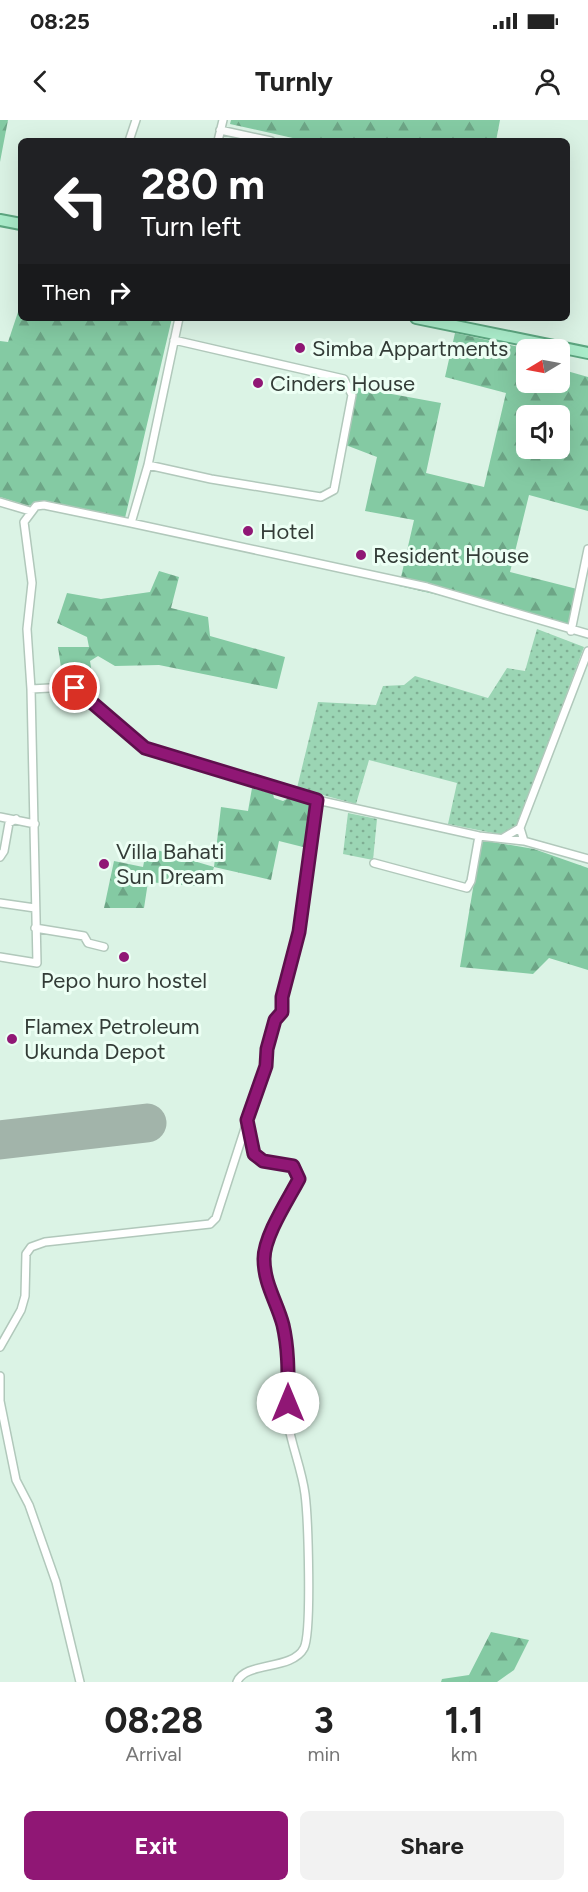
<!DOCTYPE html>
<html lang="en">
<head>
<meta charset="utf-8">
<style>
	body { margin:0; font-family:Figtree,sans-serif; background:#f2f2f2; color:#222; height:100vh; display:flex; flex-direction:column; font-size:22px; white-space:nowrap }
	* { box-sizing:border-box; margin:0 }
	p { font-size:20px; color:#767676 }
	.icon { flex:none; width:33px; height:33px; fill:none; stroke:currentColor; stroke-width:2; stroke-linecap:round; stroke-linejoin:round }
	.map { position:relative; height:1562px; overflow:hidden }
	.sheet { display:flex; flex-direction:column; background:#fff; flex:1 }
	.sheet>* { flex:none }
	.guide { position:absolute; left:18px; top:18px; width:552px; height:183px; border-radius:9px; box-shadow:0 6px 24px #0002; background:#202124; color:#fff; overflow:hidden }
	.needle { width:39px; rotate:260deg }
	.controls { position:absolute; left:516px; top:219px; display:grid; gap:12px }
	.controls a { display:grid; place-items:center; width:54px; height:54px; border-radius:9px; background:#fff; box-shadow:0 6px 24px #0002; font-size:30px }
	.pin { position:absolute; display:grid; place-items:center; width:51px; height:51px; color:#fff; margin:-26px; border:3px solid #fff; border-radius:50%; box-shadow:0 2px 6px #0007 }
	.me { position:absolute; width:66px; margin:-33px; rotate:0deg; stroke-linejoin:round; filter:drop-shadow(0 0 4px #0008) }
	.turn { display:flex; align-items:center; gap:21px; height:126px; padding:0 24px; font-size:27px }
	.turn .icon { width:78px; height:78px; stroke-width:2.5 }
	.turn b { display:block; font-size:42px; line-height:51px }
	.then { display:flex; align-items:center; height:57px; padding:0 24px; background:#0003; gap:12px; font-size:22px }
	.eta { display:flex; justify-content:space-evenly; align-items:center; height:102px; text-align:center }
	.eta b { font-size:36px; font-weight:700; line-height:42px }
	.cta { display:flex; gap:12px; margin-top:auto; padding:12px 24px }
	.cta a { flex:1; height:69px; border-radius:9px; background:#901775; color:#fff; font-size:24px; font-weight:700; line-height:69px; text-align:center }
	.cta a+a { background:#f2f2f2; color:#222 }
	.status { display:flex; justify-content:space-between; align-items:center; height:42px; padding:0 30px; background:#fff; direction:ltr }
	.status svg { height:16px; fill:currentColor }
	header { display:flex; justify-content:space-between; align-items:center; height:78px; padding:0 24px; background:#fff; font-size:27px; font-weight:700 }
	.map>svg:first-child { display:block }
</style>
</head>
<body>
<div class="status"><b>08:25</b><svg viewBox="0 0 49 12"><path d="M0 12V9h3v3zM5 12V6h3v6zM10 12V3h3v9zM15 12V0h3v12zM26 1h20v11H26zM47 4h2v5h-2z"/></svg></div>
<header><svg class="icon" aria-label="back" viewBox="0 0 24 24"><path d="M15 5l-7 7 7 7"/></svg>Turnly<svg class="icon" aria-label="person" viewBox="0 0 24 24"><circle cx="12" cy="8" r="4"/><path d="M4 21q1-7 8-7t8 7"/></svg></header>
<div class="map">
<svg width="588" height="1562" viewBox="0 0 588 1562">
	<defs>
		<pattern id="grass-dots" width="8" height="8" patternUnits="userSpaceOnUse" patternTransform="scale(1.5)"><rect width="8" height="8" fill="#9bd5b4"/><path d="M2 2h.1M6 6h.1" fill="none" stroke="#7fae93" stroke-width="1.8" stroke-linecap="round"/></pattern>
		<pattern id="forest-firs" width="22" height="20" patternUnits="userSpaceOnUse" patternTransform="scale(1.5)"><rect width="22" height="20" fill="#84caa3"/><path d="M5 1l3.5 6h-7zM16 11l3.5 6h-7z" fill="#6da586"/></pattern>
	</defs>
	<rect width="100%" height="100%" fill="#dbf3e5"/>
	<path fill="url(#grass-dots)" d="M537,509L584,527L519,703L503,715L448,704L457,663L369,640L356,684L297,668L318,582L376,585L383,566L404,565L415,556L488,578L507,548L525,551Z
		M348,693L377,699L373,740L343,734Z"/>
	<path fill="url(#forest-firs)" fill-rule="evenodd" d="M0,0H8L0,42Z
		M231,0H500L496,21H306L230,4Z
		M20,186L21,198H172L125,398L43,381L28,386L0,377V221L8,222Z
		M455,213L528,229L526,262H560V249L588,257V391L529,375L510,452L577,469L569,505L399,466L414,400L365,391L377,337L343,324L353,267L441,283L426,353L484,367L506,273L445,257ZM526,296H560V328H526Z
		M159,451L179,457L171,488L208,497L210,516L285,537L277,569L159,545L115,546L98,536L90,541L94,566L64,568L58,527H89L87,517L57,503L67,473L101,479L150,472Z
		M252,668L273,674L274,678L283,681L289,678L310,684L307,728L279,721L271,760L214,747L208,767L148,762L144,788H104L114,741L143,747L147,727L214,747L221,687L248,691Z
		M481,720L534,729L588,748V850L549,838L533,854L460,847Z
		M491,1512L529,1520L514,1550L497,1562H441L442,1559L469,1555Z"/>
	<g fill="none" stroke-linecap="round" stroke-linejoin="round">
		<path stroke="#a2b4aa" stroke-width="39" d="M0,1020L147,1003"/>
		<defs>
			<path id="minor" d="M220,10L271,21
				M129,21L136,0
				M218,21L223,0
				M148,345L211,359L321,377L334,370L352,275L344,259L174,220
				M0,382L30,391
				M131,403L427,467L588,514
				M571,511L588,429
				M588,531L520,708L524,721L588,739
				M31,569L68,567L80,571L145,628L317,680L479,716L524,721
				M0,697L35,704
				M503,718L520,708
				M0,737L4,731L9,703L16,699
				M374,743L467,768L471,761L479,716
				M0,783L35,788
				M35,808L84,816L88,823L104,827
				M0,837L37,843L31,569L27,509L32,463L24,402L36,386L44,385L131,403L148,345L179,198
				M0,1227L21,1190L25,1176L26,1134L31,1127L45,1122L210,1104L216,1098L247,1002
				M0,1256V1281L16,1360L29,1385L56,1462L80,1562
				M237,1562C245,1541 292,1551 304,1528C312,1512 308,1397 305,1374C302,1350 292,1327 288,1303C284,1278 291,1251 287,1225C283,1195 262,1169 264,1138C265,1115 288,1080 299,1059L293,1046L263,1041L254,1034L247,1000L266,946L267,929L275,900L282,892V877L299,812L317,680"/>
			<path id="primary" d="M0,100L21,104
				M416,198L588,233"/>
		</defs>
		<use href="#minor" stroke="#b1c8bb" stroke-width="10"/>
		<use href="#primary" stroke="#5da781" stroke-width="14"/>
		<use href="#minor" stroke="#fff" stroke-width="7"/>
		<use href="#primary" stroke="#abedcb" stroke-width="10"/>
	</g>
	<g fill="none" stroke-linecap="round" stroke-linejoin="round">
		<defs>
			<path id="route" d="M75,568L145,628L317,680L299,812L282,877V892L275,900L267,929L266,946L247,1000L254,1034L263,1041L293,1046L299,1059C288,1080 264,1116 264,1139C264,1164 277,1182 283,1205C289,1231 288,1257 288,1283"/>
		</defs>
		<use href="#route" stroke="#5e0f4c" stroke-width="15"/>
		<use href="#route" stroke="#901775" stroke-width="10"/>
	</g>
	<g fill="#901775" stroke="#ecfff4" stroke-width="2">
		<circle cx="300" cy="228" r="6"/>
		<circle cx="258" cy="263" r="6"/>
		<circle cx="248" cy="411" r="6"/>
		<circle cx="361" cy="435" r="6"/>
		<circle cx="104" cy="744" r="6"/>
		<circle cx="124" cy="837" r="6"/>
		<circle cx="12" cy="919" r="6"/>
	</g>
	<g text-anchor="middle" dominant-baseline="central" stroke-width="6" stroke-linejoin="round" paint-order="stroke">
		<g font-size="22" fill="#333c37" stroke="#ecfff4" text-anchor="start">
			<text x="312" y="228">Simba Appartments</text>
			<text x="270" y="263">Cinders House</text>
			<text x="260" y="411">Hotel</text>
			<text x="373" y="435">Resident House</text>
			<text x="116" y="731">Villa Bahati<tspan x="116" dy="25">Sun Dream</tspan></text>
			<text x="124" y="860" text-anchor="middle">Pepo huro hostel</text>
			<text x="24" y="906">Flamex Petroleum<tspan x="24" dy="25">Ukunda Depot</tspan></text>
		</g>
	</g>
</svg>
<div class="controls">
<a><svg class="needle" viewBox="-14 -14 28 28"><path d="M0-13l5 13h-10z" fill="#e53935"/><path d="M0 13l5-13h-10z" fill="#767676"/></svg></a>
<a><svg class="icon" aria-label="sound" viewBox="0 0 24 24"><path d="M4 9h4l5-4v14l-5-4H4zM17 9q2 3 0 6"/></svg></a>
</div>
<div class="pin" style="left:75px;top:568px;background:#d93025"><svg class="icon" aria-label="arrive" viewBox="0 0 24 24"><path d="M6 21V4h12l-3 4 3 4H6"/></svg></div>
<svg class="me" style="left:288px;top:1283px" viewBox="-20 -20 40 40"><circle r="19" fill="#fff"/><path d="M0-13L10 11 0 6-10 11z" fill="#901775"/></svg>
<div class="guide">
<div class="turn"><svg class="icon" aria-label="left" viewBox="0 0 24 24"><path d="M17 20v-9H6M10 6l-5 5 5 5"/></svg><div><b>280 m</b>Turn left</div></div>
<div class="then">Then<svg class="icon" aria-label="right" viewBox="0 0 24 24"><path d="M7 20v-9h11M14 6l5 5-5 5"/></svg></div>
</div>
</div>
<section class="sheet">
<div class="eta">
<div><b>08:28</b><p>Arrival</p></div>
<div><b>3</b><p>min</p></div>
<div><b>1.1</b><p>km</p></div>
</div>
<div class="cta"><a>Exit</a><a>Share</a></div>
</section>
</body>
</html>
